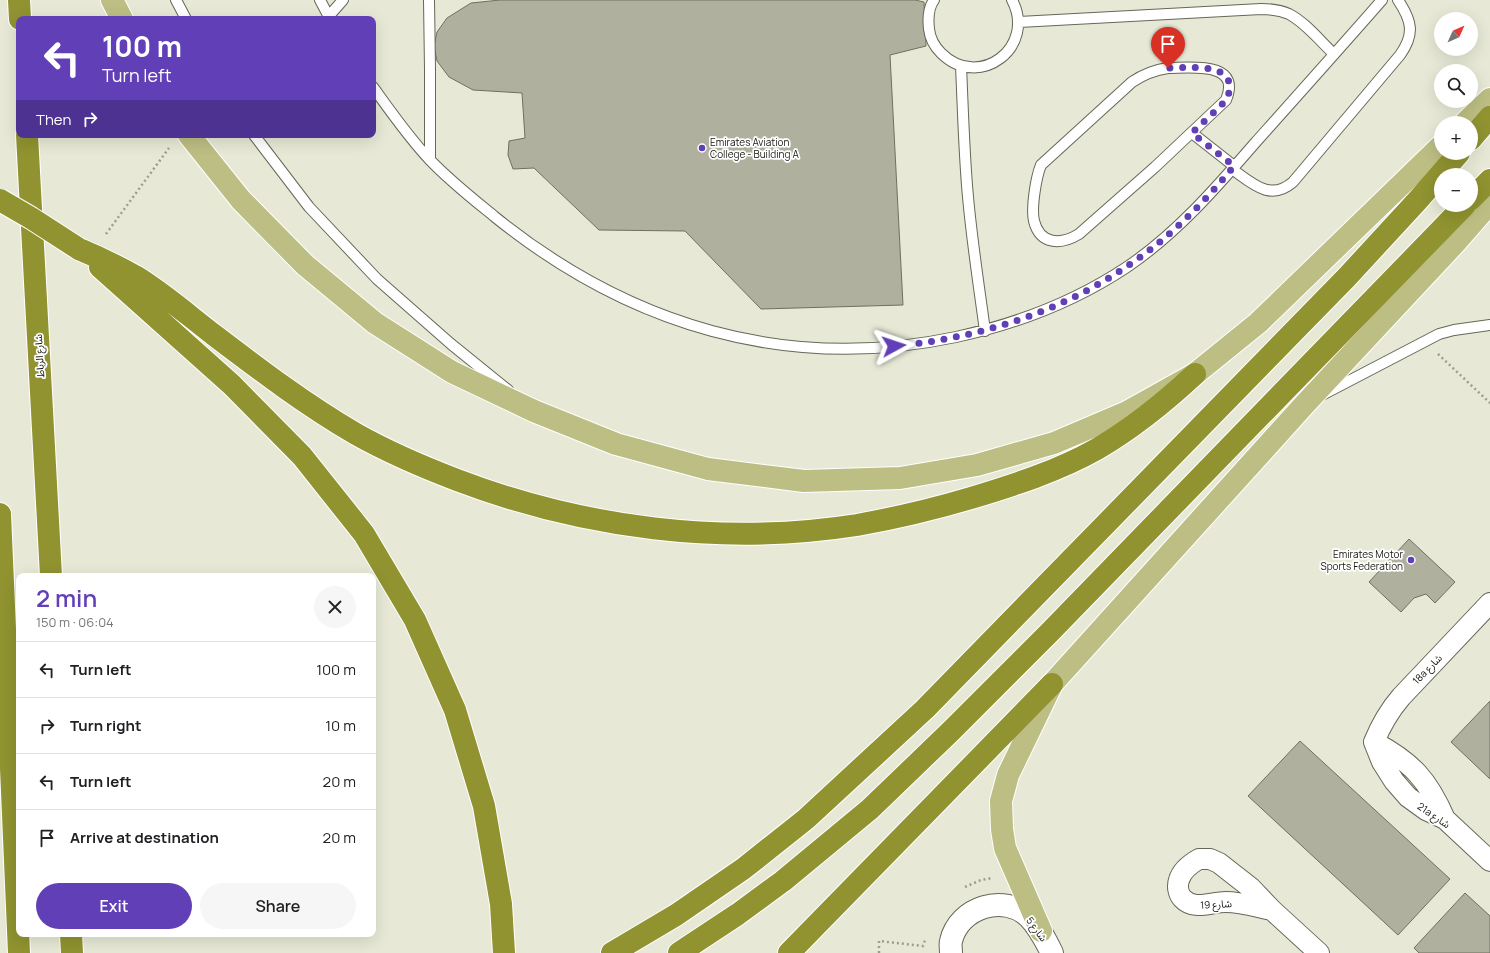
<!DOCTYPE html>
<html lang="en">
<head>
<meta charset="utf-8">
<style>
	body { margin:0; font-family:Manrope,"Noto Sans Arabic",sans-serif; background:#f6f6f6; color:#202124; height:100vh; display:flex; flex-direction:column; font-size:15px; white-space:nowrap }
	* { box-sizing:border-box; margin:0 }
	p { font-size:13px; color:#757577 }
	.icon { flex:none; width:22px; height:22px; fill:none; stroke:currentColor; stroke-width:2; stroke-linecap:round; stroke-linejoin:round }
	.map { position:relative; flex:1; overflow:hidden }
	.panel { position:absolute; left:16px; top:573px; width:360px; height:364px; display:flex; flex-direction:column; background:#fff; border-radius:8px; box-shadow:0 4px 16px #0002 }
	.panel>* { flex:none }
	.hud { position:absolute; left:16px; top:16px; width:360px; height:122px; border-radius:8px; box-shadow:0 4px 16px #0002; background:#613fb7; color:#fff; overflow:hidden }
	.needle { width:26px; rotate:45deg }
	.buttons { position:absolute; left:1434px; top:12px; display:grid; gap:8px }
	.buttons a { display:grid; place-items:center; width:44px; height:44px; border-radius:50%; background:#fff; box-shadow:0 4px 16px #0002; font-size:20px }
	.pin { position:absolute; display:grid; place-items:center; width:34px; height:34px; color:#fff; margin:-41px -17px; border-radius:50% 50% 50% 0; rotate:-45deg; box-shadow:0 0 4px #0007 }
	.pin .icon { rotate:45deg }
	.me { position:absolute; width:44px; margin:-22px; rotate:85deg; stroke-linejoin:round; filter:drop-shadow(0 0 3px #0008) }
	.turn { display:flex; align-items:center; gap:14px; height:84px; padding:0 20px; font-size:18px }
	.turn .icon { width:52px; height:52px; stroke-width:2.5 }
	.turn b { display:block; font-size:28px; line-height:34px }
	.then { display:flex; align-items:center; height:38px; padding:0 20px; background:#0003; gap:8px; font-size:15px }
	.round { display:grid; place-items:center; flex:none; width:42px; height:42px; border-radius:21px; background:#f6f6f6 }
	.headline { display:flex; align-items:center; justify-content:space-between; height:68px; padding:0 20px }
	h1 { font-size:24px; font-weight:600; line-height:30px; color:#613fb7 }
	.cta { display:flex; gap:8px; margin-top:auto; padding:8px 20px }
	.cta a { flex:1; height:46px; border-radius:24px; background:#613fb7; color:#fff; font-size:16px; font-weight:600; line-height:46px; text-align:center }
	.cta a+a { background:#f6f6f6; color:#202124 }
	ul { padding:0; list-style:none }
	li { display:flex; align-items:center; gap:12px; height:56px; padding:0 20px; border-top:1px solid #e0e0e0 }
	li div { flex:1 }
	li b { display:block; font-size:15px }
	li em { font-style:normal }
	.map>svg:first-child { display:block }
</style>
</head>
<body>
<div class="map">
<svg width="1490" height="953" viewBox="0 0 1490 953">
	<rect width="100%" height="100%" fill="#e7e9d6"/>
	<path fill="#afb09e" stroke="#6f7060" d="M500,0H915L924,2L926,46L890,55L903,305L761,309L685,231L599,230L534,168L513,169L508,155L509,141L525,138L522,93L473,90L449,77L437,61L434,46L437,32L447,18L471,3Z
		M1409,539L1455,582L1435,603L1426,594L1414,598L1401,612L1369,582Z
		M1490,701V779L1451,742Z
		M1300,741L1450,879L1398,935L1248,796Z
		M1465,893L1490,916V953H1419L1414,948Z"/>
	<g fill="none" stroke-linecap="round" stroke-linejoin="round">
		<defs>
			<path id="service" d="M176,0L186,19
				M320,0L330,19
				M429,0L430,69V160
				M934,0C928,8 928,20 929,29C930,38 935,47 941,53C979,91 1037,47 1012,0
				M328,17L343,0
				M1019,22L1261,9C1270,9 1280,10 1289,14C1306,23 1320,41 1334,54
				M961,66C963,110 964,154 968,197C972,242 979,286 985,331
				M1168,68C1191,68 1242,61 1226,100L1155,167L1079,234C1061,245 1040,245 1034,221C1031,208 1036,177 1041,165L1132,82C1144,74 1154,70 1168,68Z
				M373,87C391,112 409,138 430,160C450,181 473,199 495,217C629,325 786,373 956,337C1016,324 1076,301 1127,267C1176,234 1216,188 1255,143C1297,96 1340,48 1382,0
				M1192,133L1234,166
				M254,135L309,207L377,279L451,344L508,390
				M1232,169C1252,183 1270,202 1293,182L1400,55C1415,34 1412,21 1398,0
				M1322,395L1439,334L1454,330L1490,325"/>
			<path id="minor" d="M1374,742C1381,725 1389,711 1401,697L1490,603
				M1374,742L1382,762L1394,781L1408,797L1426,810L1445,819L1490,861
				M1374,742C1412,762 1428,780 1445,819
				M1199,859H1210L1219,863L1251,888L1272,910C1257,907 1241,902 1226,902C1210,902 1194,911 1182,898C1178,893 1177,886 1179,880C1182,870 1190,864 1199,859Z
				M1272,910L1319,953"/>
			<path id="tertiary" d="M951,953C951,949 950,944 951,941C959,907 1004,893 1029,917C1039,927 1046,941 1052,953"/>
			<path id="primary" d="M112,0L122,19
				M1465,123L1490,99
				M189,135L241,200L305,265L375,323L452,372L534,411L616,444L708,469L804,481L900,478L977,465L1054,443L1127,412L1195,374L1258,323L1441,146
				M1041,931L1005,848L1002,829L1001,801L1008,775L1052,684L1305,404L1455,243L1490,203"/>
			<path id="motorway" d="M19,0L20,19
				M27,135L51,576
				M1471,139L1490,117
				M1471,199L1490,180
				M79,249C98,257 117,266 135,276C163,293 188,315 214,335C260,370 306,405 356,434C388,452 423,467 457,480C583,528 723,546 857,525C896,518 934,509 971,498C1014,485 1058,471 1097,449C1133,428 1165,402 1195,374
				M100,267L232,385L302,456L364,534L415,620L455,710L484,806L501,904L504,953
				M0,514L19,953
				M71,934L72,953
				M612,953L676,915L743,869L806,819L925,709L1347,277L1418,200L1459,153
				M679,953L738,914L783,881L870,809L951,731L1050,632L1465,205
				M789,953L1052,684"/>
		</defs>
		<use href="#service" stroke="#656757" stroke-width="12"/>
		<use href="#minor" stroke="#656757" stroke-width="22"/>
		<use href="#tertiary" stroke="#656757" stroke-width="24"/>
		<use href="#primary" stroke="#fff" stroke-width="24"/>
		<use href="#motorway" stroke="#fff" stroke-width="24"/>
		<path stroke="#9c9d8f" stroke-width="2.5" stroke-dasharray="2 3" stroke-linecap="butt" d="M106,234L169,148
			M1438,354L1490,403
			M965,887L981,880L992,878
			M879,953V941L923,946L925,940"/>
		<use href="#service" stroke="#fff" stroke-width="10"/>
		<use href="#minor" stroke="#fff" stroke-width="20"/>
		<use href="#tertiary" stroke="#fff" stroke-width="22"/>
		<use href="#primary" stroke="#bcbe83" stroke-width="22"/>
		<use href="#motorway" stroke="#909330" stroke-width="22"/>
		<defs>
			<path id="motorway-bridge" d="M0,200L31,218L79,249"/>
		</defs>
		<use href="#motorway-bridge" stroke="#fff" stroke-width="24" stroke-linecap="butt"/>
		<use href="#motorway-bridge" stroke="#909330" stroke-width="22"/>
	</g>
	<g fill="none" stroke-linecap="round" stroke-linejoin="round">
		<path stroke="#613fb7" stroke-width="7" stroke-dasharray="0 12.6" d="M894,346C975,339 1058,313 1126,267C1167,240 1203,204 1234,166L1192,133C1203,122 1215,112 1225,101C1229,96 1230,90 1229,83C1226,63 1184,68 1168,68"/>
	</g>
	<g fill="#613fb7" stroke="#fff" stroke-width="1.5">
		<circle cx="702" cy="148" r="4"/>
		<circle cx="1411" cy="560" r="4"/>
	</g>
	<g text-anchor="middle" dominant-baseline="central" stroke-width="3.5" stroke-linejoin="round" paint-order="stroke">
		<g font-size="10" fill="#161710" stroke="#fff" text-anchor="start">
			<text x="710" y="142">Emirates Aviation<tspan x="710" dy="12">College - Building A</tspan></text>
			<text x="1403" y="554" text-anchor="end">Emirates Motor<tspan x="1403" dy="12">Sports Federation</tspan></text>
		</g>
		<g font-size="10" fill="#161710" stroke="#fff">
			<text transform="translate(39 356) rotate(-93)">شارع الرباط</text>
			<text transform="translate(1427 669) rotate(-46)">18a شارع</text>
			<text transform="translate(1434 815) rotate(34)">21a شارع</text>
			<text transform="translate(1216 904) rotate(-3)">شارع 19</text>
			<text transform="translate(1037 929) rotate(54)">شارع 5</text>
		</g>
	</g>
</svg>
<div class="buttons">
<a><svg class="needle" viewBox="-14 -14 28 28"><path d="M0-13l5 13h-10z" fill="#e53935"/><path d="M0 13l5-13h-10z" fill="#757577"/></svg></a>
<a><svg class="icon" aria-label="search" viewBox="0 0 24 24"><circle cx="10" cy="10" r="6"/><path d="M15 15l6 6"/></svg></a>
<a>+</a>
<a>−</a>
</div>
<div class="pin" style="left:1168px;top:68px;background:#d93025"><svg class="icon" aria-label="arrive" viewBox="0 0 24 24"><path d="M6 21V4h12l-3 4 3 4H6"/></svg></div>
<svg class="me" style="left:894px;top:346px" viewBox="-20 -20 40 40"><path d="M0-17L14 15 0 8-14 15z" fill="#613fb7" stroke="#fff" stroke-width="4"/></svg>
<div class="hud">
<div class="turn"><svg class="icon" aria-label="left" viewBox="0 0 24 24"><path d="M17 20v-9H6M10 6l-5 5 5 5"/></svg><div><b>100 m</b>Turn left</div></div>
<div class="then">Then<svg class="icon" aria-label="right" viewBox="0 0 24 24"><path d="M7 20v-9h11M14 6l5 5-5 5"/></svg></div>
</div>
<section class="panel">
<div class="headline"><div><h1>2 min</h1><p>150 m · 06:04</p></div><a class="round"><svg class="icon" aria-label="close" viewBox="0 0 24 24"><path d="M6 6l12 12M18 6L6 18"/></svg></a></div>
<ul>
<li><svg class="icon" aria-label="left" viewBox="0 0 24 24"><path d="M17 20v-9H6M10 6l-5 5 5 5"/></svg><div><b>Turn left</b></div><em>100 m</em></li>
<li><svg class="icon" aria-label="right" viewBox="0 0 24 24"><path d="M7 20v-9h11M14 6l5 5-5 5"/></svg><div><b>Turn right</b></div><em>10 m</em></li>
<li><svg class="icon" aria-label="left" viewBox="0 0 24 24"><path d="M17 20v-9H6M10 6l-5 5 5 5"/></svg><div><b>Turn left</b></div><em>20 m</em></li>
<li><svg class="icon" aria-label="arrive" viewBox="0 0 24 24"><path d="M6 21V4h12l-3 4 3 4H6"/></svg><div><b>Arrive at destination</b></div><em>20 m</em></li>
</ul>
<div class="cta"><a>Exit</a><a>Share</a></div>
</section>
</div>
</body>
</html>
